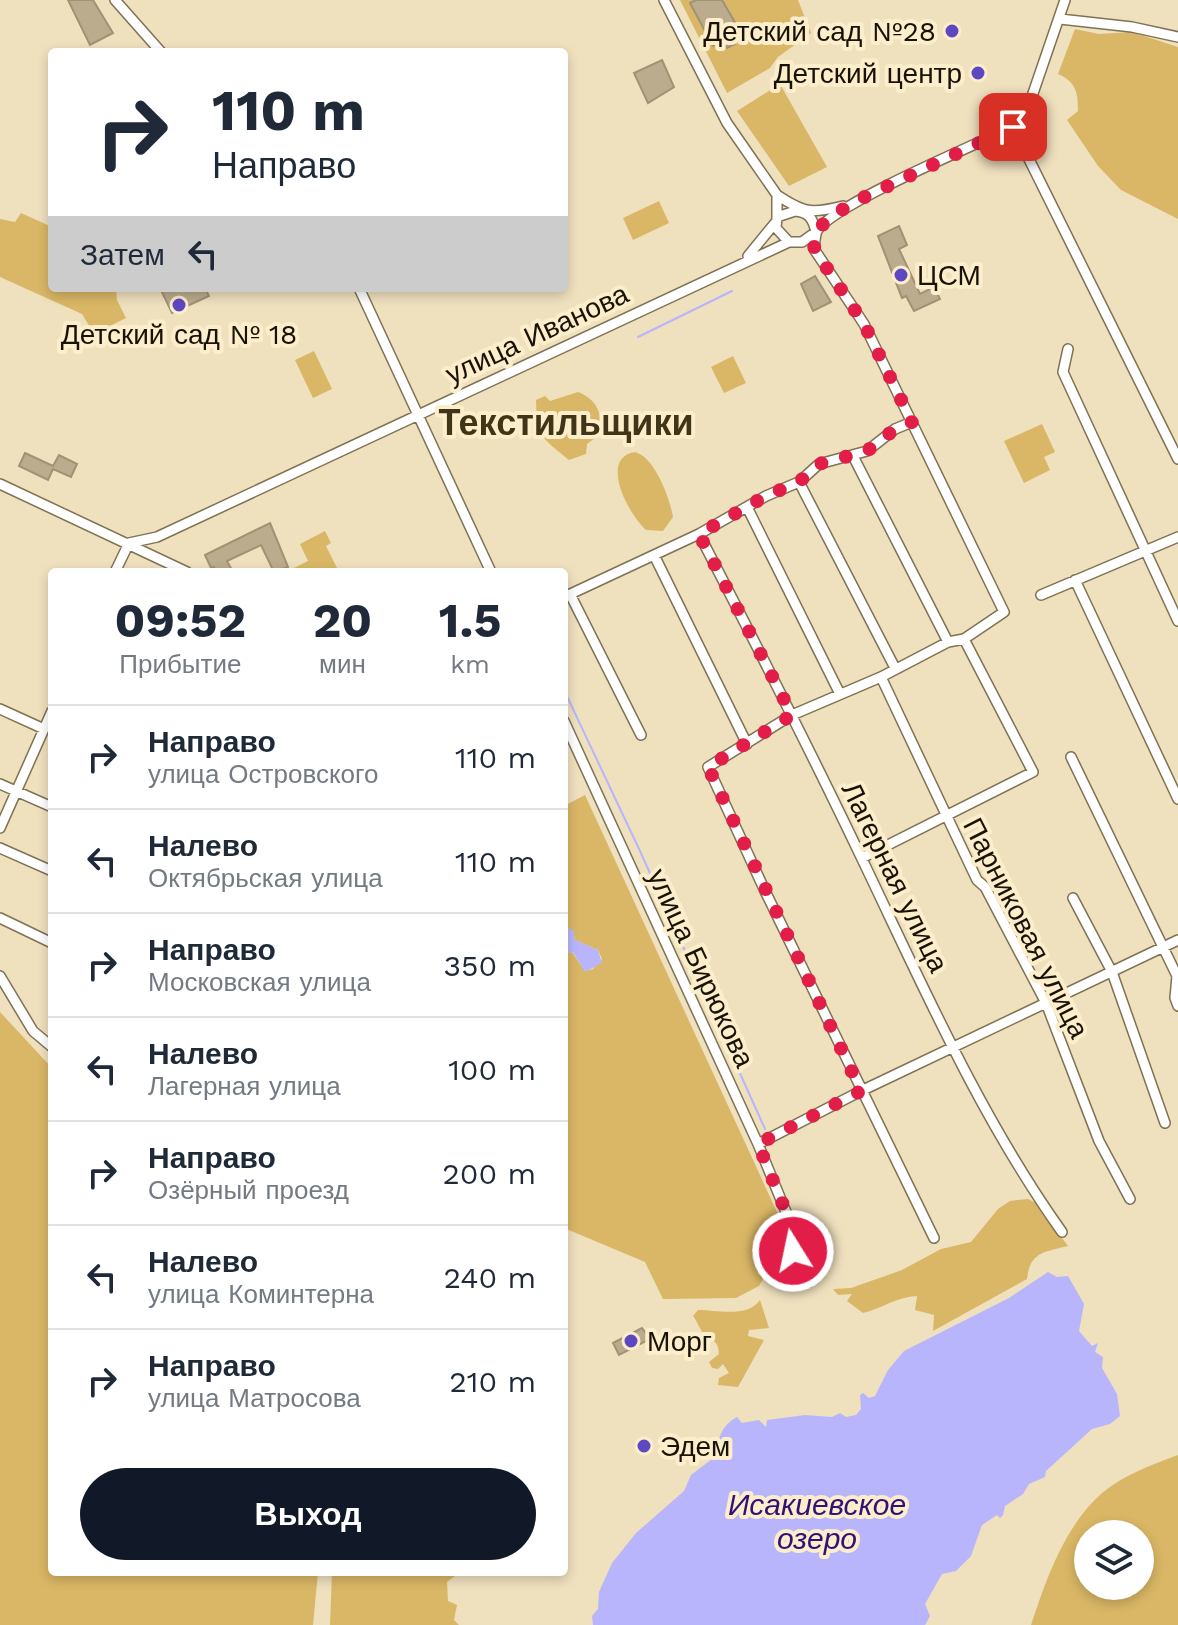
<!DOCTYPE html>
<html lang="ru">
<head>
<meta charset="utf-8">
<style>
	body { margin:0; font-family:"Work Sans",sans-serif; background:#f6f6f7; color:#1f2937; height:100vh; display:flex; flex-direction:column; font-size:30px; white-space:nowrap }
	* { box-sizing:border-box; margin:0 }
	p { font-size:26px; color:#747a83 }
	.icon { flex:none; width:44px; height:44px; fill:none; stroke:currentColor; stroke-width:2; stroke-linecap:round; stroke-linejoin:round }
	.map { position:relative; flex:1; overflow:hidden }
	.panel { position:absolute; left:48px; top:568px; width:520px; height:1008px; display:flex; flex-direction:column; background:#fff; border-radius:8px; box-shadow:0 4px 12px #0003 }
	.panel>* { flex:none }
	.hud { position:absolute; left:48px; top:48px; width:520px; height:244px; border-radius:8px; box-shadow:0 4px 12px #0003; background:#fff; color:#1f2937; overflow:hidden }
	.tools { position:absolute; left:1074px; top:1520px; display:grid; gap:16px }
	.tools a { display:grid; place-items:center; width:80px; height:80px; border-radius:50%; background:#fff; box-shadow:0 4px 12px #0003; font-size:40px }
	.pin { position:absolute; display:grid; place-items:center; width:68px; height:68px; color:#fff; margin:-34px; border-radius:16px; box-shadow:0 4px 12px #0006 }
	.me { position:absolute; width:88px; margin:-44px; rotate:350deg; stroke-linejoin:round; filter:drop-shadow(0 0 6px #0008) }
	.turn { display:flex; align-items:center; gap:28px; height:168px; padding:0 32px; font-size:36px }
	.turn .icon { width:104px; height:104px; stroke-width:2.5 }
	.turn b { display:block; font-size:56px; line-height:68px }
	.then { display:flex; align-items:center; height:76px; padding:0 32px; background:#0003; gap:16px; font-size:30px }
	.eta { display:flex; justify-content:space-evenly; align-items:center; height:136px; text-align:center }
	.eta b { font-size:48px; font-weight:700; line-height:56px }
	.button { display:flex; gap:16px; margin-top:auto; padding:16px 32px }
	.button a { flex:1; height:92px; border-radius:48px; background:#111827; color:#fff; font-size:32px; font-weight:700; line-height:92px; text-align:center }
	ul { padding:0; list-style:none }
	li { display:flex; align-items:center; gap:24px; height:104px; padding:0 32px; border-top:2px solid #e0e1e3 }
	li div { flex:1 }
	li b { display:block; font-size:30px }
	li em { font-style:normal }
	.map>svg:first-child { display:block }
</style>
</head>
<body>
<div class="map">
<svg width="1178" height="1625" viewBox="0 0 1178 1625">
	<rect width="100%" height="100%" fill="#efe0be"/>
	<path fill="#dab766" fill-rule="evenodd" d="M680,0H798L811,33L778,57L770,68L727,93Z
		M1075,29L1099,34L1132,32L1178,47V219L1121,190L1098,166L1067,120L1078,111C1078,92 1076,82 1058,74Z
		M780,84L827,167L789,186L737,111Z
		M659,201L669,223L633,240L623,218Z
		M21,213L52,227V288H116L117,300L126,318L94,334L82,314L0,277V219L15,222Z
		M314,351L332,389L313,398L295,360Z
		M733,356L746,383L724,393L711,367Z
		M578,392C598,400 601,413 602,433L587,444L586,454L569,460C541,437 537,437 536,400L545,396L550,401Z
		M1042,424L1055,452L1044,457L1050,470L1024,483L1004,441Z
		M635,452C655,457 670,499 673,517L663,531L646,530C629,515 598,458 635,452Z
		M325,531L331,543L326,546L339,572H286L308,561L300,544Z
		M585,795L788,1236L759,1286L736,1298L663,1299L645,1262L564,1228V954L572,952L585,971L593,969L602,959L598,950L575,940L573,931L564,930V806Z
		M0,1012L52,1068V1572H318L313,1625H0Z
		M1028,1199L1036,1203L1068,1246C1044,1252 1030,1252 1027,1279L933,1331L934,1315L915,1310L917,1296C896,1297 883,1308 863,1313L847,1301L852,1294L838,1295L833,1289L851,1288L902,1270L941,1249L971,1242L998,1209L1010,1201Z
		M760,1300L769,1328L749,1330L748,1336L764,1340L738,1387L718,1385L719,1378L729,1373L723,1364L718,1369L712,1368L709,1362L719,1354C718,1338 712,1343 704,1334C700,1330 697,1321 693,1316L698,1310C717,1310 748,1318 760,1300Z
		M1178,1455V1625H1031C1046,1580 1064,1527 1101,1494C1123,1475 1151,1465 1178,1455ZM1140,1534V1586H1088V1534Z
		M332,1572H453L456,1575L447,1582L448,1601L457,1605L454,1620L459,1625H330Z"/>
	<path fill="#b8b5fc" d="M568,928L573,930L575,940L598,950L602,963L585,972L573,952L564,954V930Z
		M1048,1272L1057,1277L1068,1276L1084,1304L1079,1331L1092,1346L1098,1343L1095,1352L1103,1357L1102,1368L1117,1394L1120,1416L1110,1424L1092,1429L1046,1471L1045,1477L1029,1484L1023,1494L1005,1506L1003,1515L1000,1518L997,1515L982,1525L971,1556L956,1571L942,1574L925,1604L930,1616L925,1625H593L592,1616L598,1609L599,1592L612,1563L636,1533L684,1491L691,1475L716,1456C718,1438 721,1426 737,1417L742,1423L759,1420L766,1427L767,1420L805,1415L832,1417L840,1413L846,1417L856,1415L861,1409L860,1395L863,1393L869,1398L875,1396L888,1370L904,1351L1009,1298Z"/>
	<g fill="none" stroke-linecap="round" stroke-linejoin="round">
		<path stroke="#b8b5fc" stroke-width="2" d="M638,337L732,291
			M564,690L640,851L765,1129"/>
	</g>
	<path fill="#baac8c" stroke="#a09273" stroke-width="2" d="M68,0H93L113,33L90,45Z
		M696,0H722L740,31L731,36L735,44L727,48L723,41L713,46L690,3Z
		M662,60L674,87L648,103L634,73Z
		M899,226L907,245L899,249L920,294L934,287L940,299L914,311L906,296L902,298L878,236Z
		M815,276L831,302L813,311L801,284Z
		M160,288H205L209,296L172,313Z
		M25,453L53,466L59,455L77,464L71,477L53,469L48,480L19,466Z
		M270,523L288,567L274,572L261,545L227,561L233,572H216L214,567L211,568L205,555Z
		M642,1328L650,1339L619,1355L613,1343Z"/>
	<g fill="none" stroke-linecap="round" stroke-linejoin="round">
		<defs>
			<path id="minor" d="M115,0L161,52
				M664,0L727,123L777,195V217
				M1060,19L1132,27L1178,37
				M1013,127L1178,459
				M777,195C804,213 811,214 843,206
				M795,211C809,212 813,219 816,232L802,242H789L776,228L777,217Z
				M814,249L864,324L1004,612L964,639L948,642L881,677L792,715L708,767L765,891L934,1238
				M814,249C815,243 815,235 817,231C832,205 979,143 1013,127L1029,105L1065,0
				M748,256L775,223
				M359,288L491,572
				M1068,349L1063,372L1178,621
				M853,456L948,642
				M799,482L895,668
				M0,484L187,572
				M747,507L840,694
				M699,534C755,642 810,750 862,859C923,986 980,1117 1062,1232
				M129,543L157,537L789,242
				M654,555L747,744
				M115,572L129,543
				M1075,580L1178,799
				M570,594L641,735
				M1041,595L1178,537
				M564,597L699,534L766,496L799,482L819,464L867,451L895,429L912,422
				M881,677L977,880L985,887L1046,1003L1099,1141L1130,1199
				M0,709L44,729
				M564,721L758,1144L805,1258L812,1264L814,1276L809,1282L794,1284L786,1276L787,1266L795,1258H805
				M1071,757L1177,976L1175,998L1178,1006
				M0,784L52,807
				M0,828L52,711
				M0,848L52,871
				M862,858L1033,772L964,639
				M1073,898L1112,972L1165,1123
				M0,918L52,943
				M0,976L33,1031L52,1047
				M758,1144L861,1091L1178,940"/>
		</defs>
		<use href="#minor" stroke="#7f7253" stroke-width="12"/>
		<use href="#minor" stroke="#fff" stroke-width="9"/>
	</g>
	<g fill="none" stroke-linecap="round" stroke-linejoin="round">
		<path stroke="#e11d48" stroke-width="14" stroke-dasharray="0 25.2" d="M793,1251L795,1234L758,1144L861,1091L708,767L792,715L699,534L766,496L799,482L819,464L867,451L895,429L912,422L864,324L814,249L816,232L828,219L854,202L1013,127"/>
	</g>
	<g fill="#5e48c1" stroke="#fcedcb" stroke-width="3">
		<circle cx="952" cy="31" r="8"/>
		<circle cx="978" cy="73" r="8"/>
		<circle cx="901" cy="275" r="8"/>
		<circle cx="179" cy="305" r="8"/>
		<circle cx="631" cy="1341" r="8"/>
		<circle cx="644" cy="1446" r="8"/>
	</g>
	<g text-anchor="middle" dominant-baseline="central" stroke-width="8" stroke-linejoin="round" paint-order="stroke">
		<g font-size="28" fill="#191307" stroke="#fcedcb" text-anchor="start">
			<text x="936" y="31" text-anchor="end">Детский сад №28</text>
			<text x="962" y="73" text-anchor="end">Детский центр</text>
			<text x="917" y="275">ЦСМ</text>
			<text x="179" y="334" text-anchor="middle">Детский сад № 18</text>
			<text x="647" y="1341">Морг</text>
			<text x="660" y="1446">Эдем</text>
		</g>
		<g font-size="28" fill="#191307" stroke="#fcedcb">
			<text transform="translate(537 334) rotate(-25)">улица Иванова</text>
			<text transform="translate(895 877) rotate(64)">Лагерная улица</text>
			<text transform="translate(1026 928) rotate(63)">Парниковая улица</text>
			<text transform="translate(701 968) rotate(65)">улица Бирюкова</text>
		</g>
		<g font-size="30" font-style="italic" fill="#301278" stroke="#fcedcb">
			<text x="817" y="1504">Исакиевское<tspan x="817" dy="34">озеро</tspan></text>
		</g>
		<g font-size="36" font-weight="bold" fill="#413518" stroke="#fcedcb">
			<text x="566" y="423">Текстильщики</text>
		</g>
	</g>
</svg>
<div class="tools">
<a><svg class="icon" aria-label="layers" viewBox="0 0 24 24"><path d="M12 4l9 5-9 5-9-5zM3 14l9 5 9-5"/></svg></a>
</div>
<div class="pin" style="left:1013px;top:127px;background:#d93025"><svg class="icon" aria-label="arrive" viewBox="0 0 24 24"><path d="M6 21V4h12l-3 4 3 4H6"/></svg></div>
<svg class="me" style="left:793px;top:1251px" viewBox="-20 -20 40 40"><circle r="17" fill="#e11d48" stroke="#fff" stroke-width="3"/><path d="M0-11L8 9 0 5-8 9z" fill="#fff"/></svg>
<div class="hud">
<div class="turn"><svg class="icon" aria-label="right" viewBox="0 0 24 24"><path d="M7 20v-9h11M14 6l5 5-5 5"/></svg><div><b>110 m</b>Направо</div></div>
<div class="then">Затем<svg class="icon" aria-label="left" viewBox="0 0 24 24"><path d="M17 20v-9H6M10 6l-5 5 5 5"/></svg></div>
</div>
<section class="panel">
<div class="eta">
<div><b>09:52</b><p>Прибытие</p></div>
<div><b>20</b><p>мин</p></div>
<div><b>1.5</b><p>km</p></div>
</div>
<ul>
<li><svg class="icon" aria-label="right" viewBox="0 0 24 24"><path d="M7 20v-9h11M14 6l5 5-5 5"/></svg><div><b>Направо</b><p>улица Островского</p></div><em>110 m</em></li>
<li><svg class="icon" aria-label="left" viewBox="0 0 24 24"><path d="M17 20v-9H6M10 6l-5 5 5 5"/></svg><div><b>Налево</b><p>Октябрьская улица</p></div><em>110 m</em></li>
<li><svg class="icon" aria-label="right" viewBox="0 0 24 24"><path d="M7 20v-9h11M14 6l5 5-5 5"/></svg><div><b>Направо</b><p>Московская улица</p></div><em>350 m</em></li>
<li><svg class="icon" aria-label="left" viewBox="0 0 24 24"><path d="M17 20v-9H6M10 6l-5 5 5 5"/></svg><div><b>Налево</b><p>Лагерная улица</p></div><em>100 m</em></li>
<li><svg class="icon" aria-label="right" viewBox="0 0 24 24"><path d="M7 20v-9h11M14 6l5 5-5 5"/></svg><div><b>Направо</b><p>Озёрный проезд</p></div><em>200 m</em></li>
<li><svg class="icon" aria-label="left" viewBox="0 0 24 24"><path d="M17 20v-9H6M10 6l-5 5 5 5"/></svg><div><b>Налево</b><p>улица Коминтерна</p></div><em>240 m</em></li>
<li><svg class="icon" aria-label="right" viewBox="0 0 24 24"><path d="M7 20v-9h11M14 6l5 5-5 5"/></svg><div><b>Направо</b><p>улица Матросова</p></div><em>210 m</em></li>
</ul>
<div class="button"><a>Выход</a></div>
</section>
</div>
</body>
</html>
